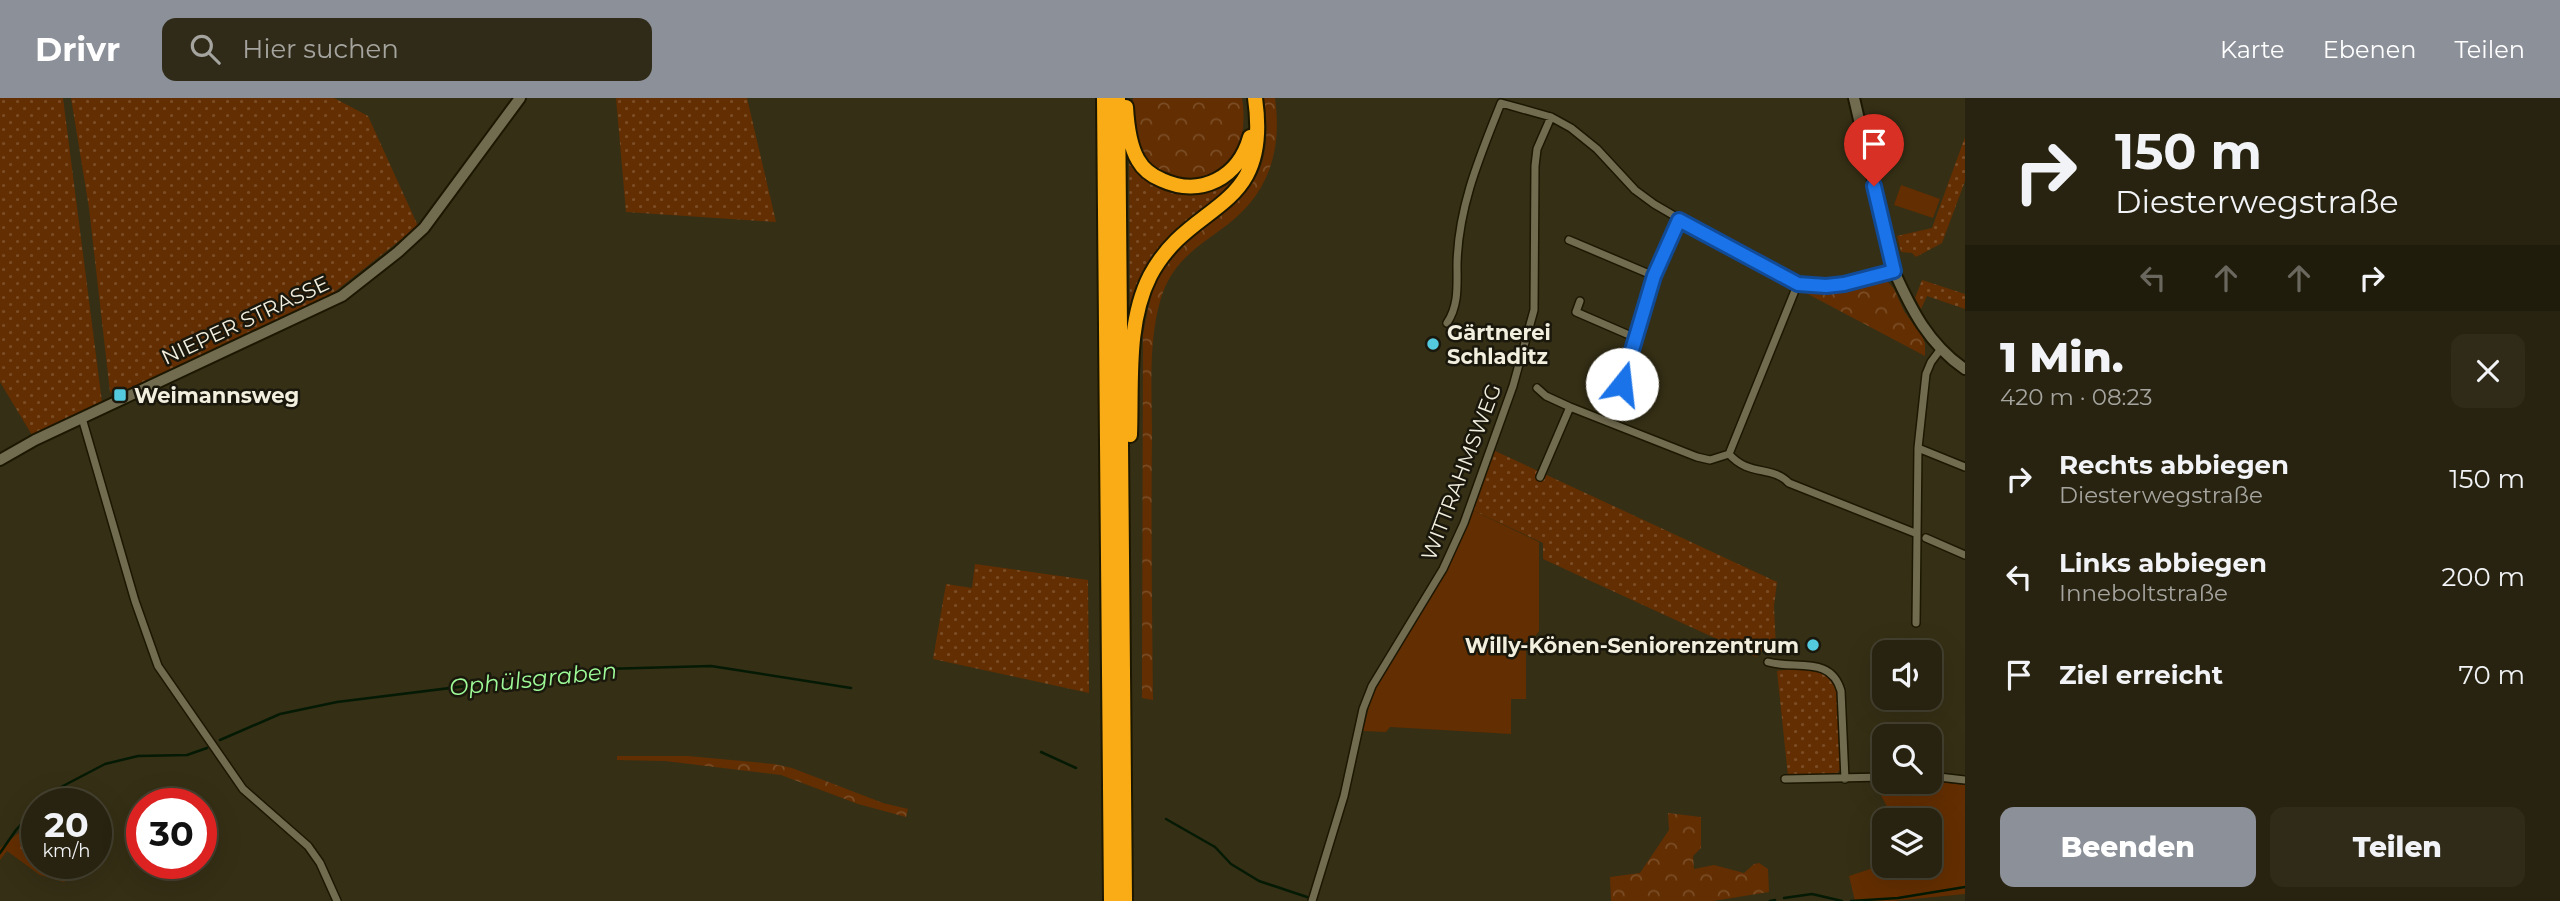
<!DOCTYPE html>
<html lang="de">
<head>
<meta charset="utf-8">
<style>
	body { margin:0; font-family:Montserrat,sans-serif; background:#302b19; color:#f1f3f6; height:100vh; display:flex; flex-direction:column; font-size:26px; white-space:nowrap }
	* { box-sizing:border-box; margin:0 }
	p { font-size:23px; color:#a5a49f }
	.icon { flex:none; width:38px; height:38px; fill:none; stroke:currentColor; stroke-width:2; stroke-linecap:round; stroke-linejoin:round }
	.map { position:relative; flex:1; overflow:hidden }
	.panel { display:flex; flex-direction:column; background:#282310; width:595px }
	.panel>* { flex:none }
	.banner { background:#282310; color:#f1f3f6; overflow:hidden }
	.tools { position:absolute; left:1872px; top:542px; display:grid; gap:14px }
	.tools a { display:grid; place-items:center; width:70px; height:70px; border-radius:14px; background:#282310; box-shadow:0 7px 28px #0002,0 0 0 2px #444030; font-size:35px }
	.speed { position:absolute; left:21px; top:690px; display:flex; gap:14px; font-size:35px; font-weight:700; text-align:center }
	.speed>* { display:grid; place-content:center; width:91px; height:91px; border-radius:50%; background:#282310; box-shadow:0 7px 28px #0002,0 0 0 2px #444030; line-height:1 }
	.speed small { font-size:18px; font-weight:400 }
	.speed .limit { border:10px solid #d22; background:#fff; color:#111 }
	.pin { position:absolute; display:grid; place-items:center; width:60px; height:60px; color:#fff; margin:-72px -30px; border-radius:50% 50% 50% 0; rotate:-45deg; box-shadow:0 0 7px #0007 }
	.pin .icon { rotate:45deg }
	.me { position:absolute; width:77px; margin:-38px; rotate:16deg; stroke-linejoin:round; filter:drop-shadow(0 0 5px #0008) }
	.turn { display:flex; align-items:center; gap:24px; height:147px; padding:0 35px; font-size:32px }
	.turn .icon { width:91px; height:91px; stroke-width:2.5 }
	.turn b { display:block; font-size:49px; line-height:60px }
	.lanes { display:flex; align-items:center; height:66px; padding:0 35px; background:#0003; justify-content:center; gap:35px; direction:ltr }
	.lanes .off { opacity:.35 }
	.round { display:grid; place-items:center; flex:none; width:74px; height:74px; border-radius:14px; background:#302b19 }
	.headline { display:flex; align-items:center; justify-content:space-between; height:119px; padding:0 35px }
	h1 { font-size:42px; font-weight:800; line-height:52px }
	.action { display:flex; gap:14px; margin-top:auto; padding:14px 35px }
	.action a { flex:1; height:80px; border-radius:14px; background:#8c9099; color:#fff; font-size:28px; font-weight:800; line-height:80px; text-align:center }
	.action a+a { background:#302b19; color:#f1f3f6 }
	ul { padding:0; list-style:none }
	li { display:flex; align-items:center; gap:21px; height:98px; padding:0 35px }
	li div { flex:1 }
	li b { display:block; font-size:26px }
	li em { font-style:normal }
	header { display:flex; align-items:center; gap:42px; box-sizing:border-box; height:98px; padding:0 35px; background:#8c9099; color:#fff }
	header strong { font-size:33px }
	nav { display:flex; gap:38px; margin-inline-start:auto; font-size:24px }
	.search { width:490px; height:63px; background:#302b19; display:flex; align-items:center; gap:18px; box-sizing:border-box; padding:0 24px; border-radius:14px; color:#a5a49f; font-size:26px }
	main { display:flex; flex:1; min-height:0 }
	.map>svg:first-child { display:block }
</style>
</head>
<body>
<header>
<strong>Drivr</strong>
<div class="search"><svg class="icon" aria-label="search" viewBox="0 0 24 24"><circle cx="10" cy="10" r="6"/><path d="M15 15l6 6"/></svg>Hier suchen</div>
<nav><a>Karte</a><a>Ebenen</a><a>Teilen</a></nav>
</header>
<main>
<div class="map">
<svg width="1965" height="803" viewBox="0 0 1965 803">
	<defs>
		<pattern id="grass-dots" width="8" height="8" patternUnits="userSpaceOnUse" patternTransform="scale(1.75)"><rect width="8" height="8" fill="#632e01"/><path d="M2 2h.1M6 6h.1" fill="none" stroke="#7a4d26" stroke-width="1.8" stroke-linecap="round"/></pattern>
		<pattern id="forest-crowns" width="20" height="18" patternUnits="userSpaceOnUse" patternTransform="scale(1.75)"><rect width="20" height="18" fill="#632e01"/><path d="M2 6a3 3 0 1 1 6 0M12 15a3 3 0 1 1 6 0" fill="none" stroke="#7a4d26"/></pattern>
	</defs>
	<rect width="100%" height="100%" fill="#352f15"/>
	<path fill="url(#grass-dots)" d="M0,0H63L102,304L35,342L0,284Z
		M71,0H334L368,18L418,128L323,203L118,299L110,294L89,110Z
		M616,0H747L776,124L626,114Z
		M1965,39V83L1942,145L1916,159L1912,155L1901,154L1897,138L1932,130Z
		M1129,49L1151,82L1249,55L1245,75L1180,136L1130,224Z
		M1922,182L1965,196V211L1927,198L1921,211L1915,200Z
		M1493,352L1777,484L1774,508L1776,551L1761,553L1756,559L1543,461V445L1472,412Z
		M975,466L1088,482L1089,595L933,561L946,486L972,490Z
		M1797,570C1817,572 1831,572 1838,594L1841,671L1835,677L1788,678L1777,573Z"/>
	<path fill="url(#forest-crowns)" d="M1133,0H1242C1250,46 1228,96 1174,79C1156,73 1143,63 1137,43C1132,30 1133,14 1133,0Z
		M1264,0H1275C1282,51 1270,94 1227,127C1198,149 1173,162 1161,200C1148,243 1152,291 1152,337C1151,425 1152,514 1153,602L1142,600L1143,237C1148,214 1150,190 1164,171C1215,101 1280,111 1264,0Z
		M1878,182L1887,183L1894,191L1904,213L1923,240L1925,246V258L1804,194L1808,192L1846,191Z
		M617,658H688L774,666L792,670L883,705L908,711L906,719L858,706L781,677L665,663L617,662Z
		M1668,715L1701,719V750L1693,758L1694,771L1714,767L1744,775L1754,766L1759,765L1768,771L1769,794L1713,803H1611L1610,779L1640,775L1669,732Z
		M37,720V765H90L64,784L40,777L7,753L0,762V750Z"/>
	<path fill="#632e01" d="M1901,87L1940,101L1933,120L1894,107Z
		M1472,412L1539,444V533L1532,543H1526V601H1511V636L1390,629L1386,634L1363,633L1372,596L1380,581L1446,473Z
		M1930,683L1965,687V796L1893,803H1855L1849,778L1885,766V768H1930V723H1894L1875,685Z"/>
	<g fill="none" stroke-linecap="round" stroke-linejoin="round">
		<path stroke="#051a04" stroke-width="2.5" d="M220,642L280,616L337,604L604,571L711,568L851,590
			M1041,654L1076,670
			M40,705L63,688L105,666L138,658L187,657L207,650
			M1166,721L1215,749L1231,766L1259,783L1307,799
			M0,755L16,732L37,709
			M1784,800L1812,796L1842,803
			M1770,803L1775,802
			M1851,803L1898,800L1965,789"/>
		<defs>
			<path id="street" d="M1569,142L1654,178
				M1580,203L1576,214L1636,240
				M1447,225C1459,207 1457,187 1457,167C1458,109 1480,58 1501,5L1551,19L1571,30L1597,51L1635,92L1654,106L1738,155L1798,185L1826,188L1844,186L1894,173
				M1537,290L1546,298L1570,309L1697,359L1710,362L1729,356
				M82,320L135,503L158,568L243,691L308,748L320,765L337,803
				M1607,323L1622,286L1654,178L1679,122
				M1918,350L1965,369
				M1729,356C1749,379 1772,367 1789,385L1915,435
				M1729,356L1798,185
				M1540,379L1570,309
				M1926,440L1965,457
				M1916,525L1918,350L1926,276L1931,264L1940,252
				M1768,564C1795,572 1831,557 1841,593L1845,681
				M1930,678L1965,682
				M1785,681L1885,679
				M1312,803L1344,698L1363,611L1372,588L1443,471L1464,425L1513,288L1534,212L1535,68L1537,51L1551,19"/>
			<path id="secondary" d="M1854,0L1894,173C1911,211 1929,247 1965,271
				M0,362L35,342L342,198L398,154L424,130L520,0"/>
			<path id="highway" d="M1104,0L1111,803
				M1118,0L1125,803
				M1126,9C1127,26 1129,47 1138,62C1143,71 1152,78 1162,82C1201,100 1239,79 1250,39
				M1130,337C1132,286 1126,225 1150,178C1191,100 1272,117 1255,0"/>
		</defs>
		<use href="#street" stroke="#1c1700" stroke-width="10"/>
		<use href="#secondary" stroke="#1c1700" stroke-width="14"/>
		<use href="#highway" stroke="#1c1700" stroke-width="18"/>
		<use href="#street" stroke="#716c50" stroke-width="7"/>
		<use href="#secondary" stroke="#716c50" stroke-width="10"/>
		<use href="#highway" stroke="#faac16" stroke-width="14"/>
	</g>
	<g fill="none" stroke-linecap="round" stroke-linejoin="round">
		<defs>
			<path id="route" d="M1622,286L1654,178L1679,122L1798,186L1826,188L1844,186L1894,173L1874,88"/>
		</defs>
		<use href="#route" stroke="#114b97" stroke-width="18"/>
		<use href="#route" stroke="#1a73e8" stroke-width="12"/>
	</g>
	<g fill="#54cade" stroke="#1a170c" stroke-width="2.5">
		<circle cx="1433" cy="246" r="7"/>
		<rect x="113" y="290" width="14" height="14" rx="3.5"/>
		<circle cx="1813" cy="547" r="7"/>
	</g>
	<g text-anchor="middle" dominant-baseline="central" stroke-width="5" stroke-linejoin="round" paint-order="stroke">
		<g font-size="21" fill="#f2efdf" stroke="#1a170c">
			<text transform="translate(245 222) rotate(-25)">NIEPER STRASSE</text>
			<text transform="translate(1461 374) rotate(-69)">WITTRAHMSWEG</text>
		</g>
		<g font-size="21" font-weight="bold" fill="#f2efdf" stroke="#1a170c" text-anchor="start">
			<text x="1447" y="234">Gärtnerei<tspan x="1447" dy="24">Schladitz</tspan></text>
			<text x="134" y="297">Weimannsweg</text>
			<text x="1799" y="547" text-anchor="end">Willy-Könen-Seniorenzentrum</text>
		</g>
		<g font-size="23" font-style="italic" fill="#9dfa97" stroke="#1a170c">
			<text transform="translate(533 581) rotate(-6)">Ophülsgraben</text>
		</g>
	</g>
</svg>
<div class="tools">
<a><svg class="icon" aria-label="sound" viewBox="0 0 24 24"><path d="M4 9h4l5-4v14l-5-4H4zM17 9q2 3 0 6"/></svg></a>
<a><svg class="icon" aria-label="search" viewBox="0 0 24 24"><circle cx="10" cy="10" r="6"/><path d="M15 15l6 6"/></svg></a>
<a><svg class="icon" aria-label="layers" viewBox="0 0 24 24"><path d="M12 4l9 5-9 5-9-5zM3 14l9 5 9-5"/></svg></a>
</div>
<div class="speed"><div>20<small>km/h</small></div><div class="limit">30</div></div>
<div class="pin" style="left:1874px;top:88px;background:#d93025"><svg class="icon" aria-label="arrive" viewBox="0 0 24 24"><path d="M6 21V4h12l-3 4 3 4H6"/></svg></div>
<svg class="me" style="left:1622px;top:286px" viewBox="-20 -20 40 40"><circle r="19" fill="#fff"/><path d="M0-13L10 11 0 6-10 11z" fill="#1a73e8"/></svg>
</div>
<section class="panel">
<div class="banner">
<div class="turn"><svg class="icon" aria-label="right" viewBox="0 0 24 24"><path d="M7 20v-9h11M14 6l5 5-5 5"/></svg><div><b>150 m</b>Diesterwegstraße</div></div>
<div class="lanes"><svg class="icon off" aria-label="left" viewBox="0 0 24 24"><path d="M17 20v-9H6M10 6l-5 5 5 5"/></svg><svg class="icon off" aria-label="ahead" viewBox="0 0 24 24"><path d="M12 20V5M6 11l6-6 6 6"/></svg><svg class="icon off" aria-label="ahead" viewBox="0 0 24 24"><path d="M12 20V5M6 11l6-6 6 6"/></svg><svg class="icon" aria-label="right" viewBox="0 0 24 24"><path d="M7 20v-9h11M14 6l5 5-5 5"/></svg></div>
</div>
<div class="headline"><div><h1>1 Min.</h1><p>420 m · 08:23</p></div><a class="round"><svg class="icon" aria-label="close" viewBox="0 0 24 24"><path d="M6 6l12 12M18 6L6 18"/></svg></a></div>
<ul>
<li><svg class="icon" aria-label="right" viewBox="0 0 24 24"><path d="M7 20v-9h11M14 6l5 5-5 5"/></svg><div><b>Rechts abbiegen</b><p>Diesterwegstraße</p></div><em>150 m</em></li>
<li><svg class="icon" aria-label="left" viewBox="0 0 24 24"><path d="M17 20v-9H6M10 6l-5 5 5 5"/></svg><div><b>Links abbiegen</b><p>Inneboltstraße</p></div><em>200 m</em></li>
<li><svg class="icon" aria-label="arrive" viewBox="0 0 24 24"><path d="M6 21V4h12l-3 4 3 4H6"/></svg><div><b>Ziel erreicht</b></div><em>70 m</em></li>
</ul>
<div class="action"><a>Beenden</a><a>Teilen</a></div>
</section>
</main>
</body>
</html>
